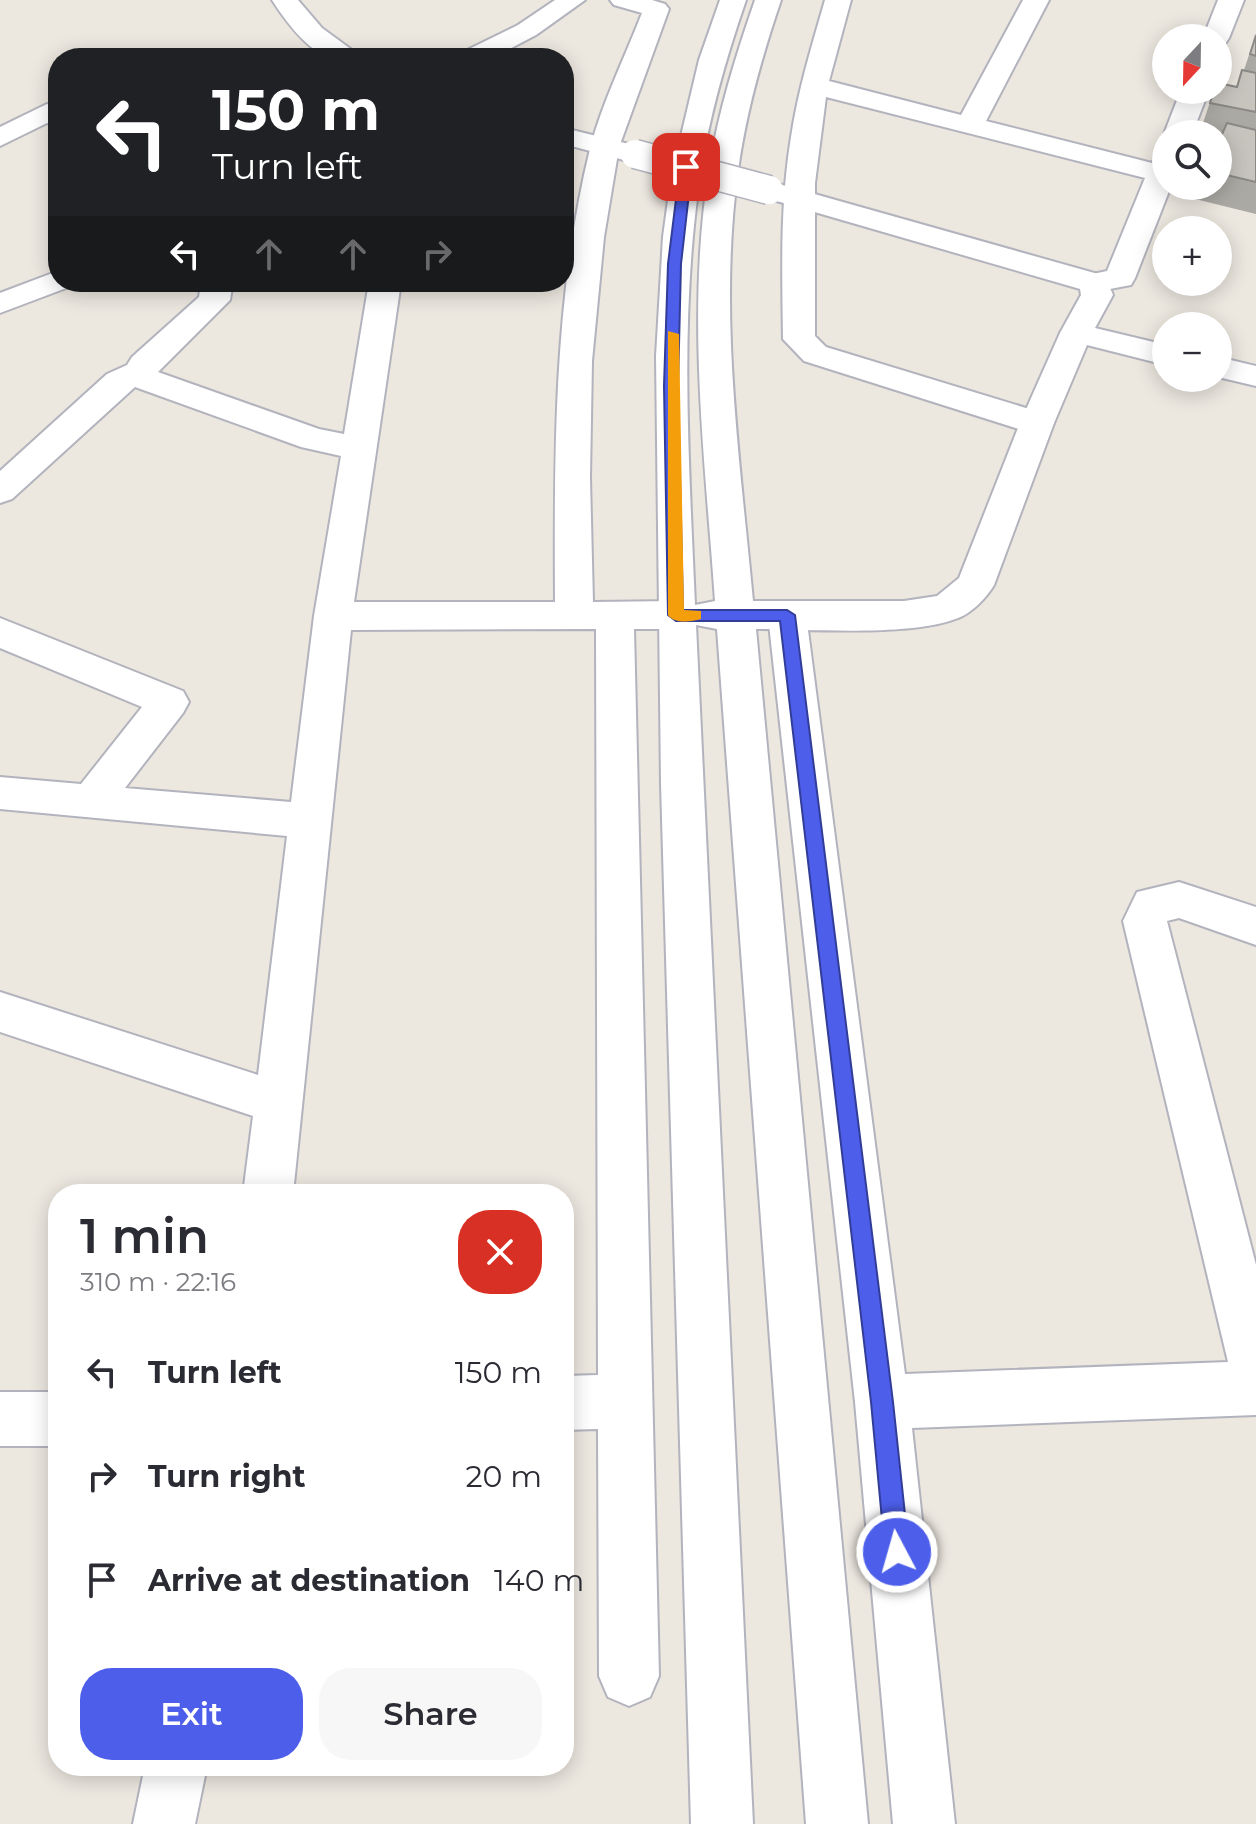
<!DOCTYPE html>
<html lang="en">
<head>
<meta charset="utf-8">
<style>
	body { margin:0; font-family:Montserrat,sans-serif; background:#f7f7f7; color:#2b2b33; height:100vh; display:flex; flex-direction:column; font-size:30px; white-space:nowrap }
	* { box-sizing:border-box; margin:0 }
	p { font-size:26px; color:#7c7c81 }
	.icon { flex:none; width:44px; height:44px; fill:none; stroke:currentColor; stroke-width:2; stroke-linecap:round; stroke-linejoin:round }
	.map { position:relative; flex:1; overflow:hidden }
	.drawer { position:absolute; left:48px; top:1184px; width:526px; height:592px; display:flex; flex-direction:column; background:#fff; border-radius:32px; box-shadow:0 4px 20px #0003 }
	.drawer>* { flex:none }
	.guide { position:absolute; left:48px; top:48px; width:526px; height:244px; border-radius:32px; box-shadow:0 4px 20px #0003; background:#202124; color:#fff; overflow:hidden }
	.needle { width:52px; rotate:202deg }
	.buttons { position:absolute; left:1152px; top:24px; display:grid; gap:16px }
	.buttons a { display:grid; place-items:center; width:80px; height:80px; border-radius:50%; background:#fff; box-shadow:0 4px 20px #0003; font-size:40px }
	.pin { position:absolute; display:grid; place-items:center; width:68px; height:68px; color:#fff; margin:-34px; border-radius:16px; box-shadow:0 4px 12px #0006 }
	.me { position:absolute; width:88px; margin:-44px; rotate:354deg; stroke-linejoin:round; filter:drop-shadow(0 0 6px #0008) }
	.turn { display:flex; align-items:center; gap:28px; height:168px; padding:0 32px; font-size:36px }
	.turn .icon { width:104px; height:104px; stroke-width:2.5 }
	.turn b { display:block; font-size:56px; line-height:68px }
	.lanes { display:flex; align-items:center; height:76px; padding:0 32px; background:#0003; justify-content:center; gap:40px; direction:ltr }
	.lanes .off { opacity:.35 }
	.round { display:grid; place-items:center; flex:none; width:84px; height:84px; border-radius:32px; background:#f7f7f7 }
	.head { display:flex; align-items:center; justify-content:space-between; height:136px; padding:0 32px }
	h1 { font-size:48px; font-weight:600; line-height:60px }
	.action { display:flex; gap:16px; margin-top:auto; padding:16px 32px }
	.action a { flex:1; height:92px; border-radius:32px; background:#4d5eea; color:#fff; font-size:32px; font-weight:600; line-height:92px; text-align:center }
	.action a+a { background:#f7f7f7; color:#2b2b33 }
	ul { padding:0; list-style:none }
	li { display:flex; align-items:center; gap:24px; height:104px; padding:0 32px }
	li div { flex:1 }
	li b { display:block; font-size:30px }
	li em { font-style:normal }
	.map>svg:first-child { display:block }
</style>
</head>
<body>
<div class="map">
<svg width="1256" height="1824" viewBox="0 0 1256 1824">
	<rect width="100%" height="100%" fill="#ece7df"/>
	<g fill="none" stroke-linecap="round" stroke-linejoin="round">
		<defs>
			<path id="street" d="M272,0H298L322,28L363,58C354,58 340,61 331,58C307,51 285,20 272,0Z
				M555,0H585L536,35L492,58H459L463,52L518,25Z
				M610,0H652L665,4L669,9L619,147L604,237L592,361L590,478L593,602L676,601L689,605L695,615L689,625L676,629H634L659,1676L650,1697L629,1706L608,1697L599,1676L598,1429L564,1430V1376L598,1375L596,629L351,630L293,1194H243L253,1116L0,1032V992L258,1075L287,836L0,809V777L81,784L142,707L0,648V618L183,691L189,702L183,713L125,788L291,802L314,616L341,456L301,447L135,387L12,499L0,503V471L107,374L127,365L132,357L199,297L200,290L192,282H228L232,287L230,300L158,372L319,429L344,434L369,282H401L354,602H555C554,451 554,296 590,149C602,103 625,57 642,13L614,5Z
				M825,0H851L829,81L961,115L1023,0H1049L986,121L1152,163L1156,157L1166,154V186H1171L1135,278L1131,285L1094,292L1083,290L1078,283L1083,276L1107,271L1145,178L826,97L815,183V336L826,347L1049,415L1054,423L1049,431L1037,434L1025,431L804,361L783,339C782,272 780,203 791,137C798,90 812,45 825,0Z
				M1218,0H1244L1229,38L1225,44L1218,45V38H1203Z
				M1181,90H1209L1192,134H1166V137L1164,134Z
				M47,104L58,107V126L47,123L0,146V127Z
				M58,271V282H72L69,287L0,313V293Z
				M787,601L800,605L806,615L905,1374L1228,1362L1123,921L1137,892L1179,882L1256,907V945L1179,918L1167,921L1256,1265V1415L912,1428L955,1824H893L855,1402L768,615L774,605Z
				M0,1392H58V1446H0Z
				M145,1766H207L195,1824H133Z"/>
			<path id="secondary" d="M720,0H746C726,58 709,116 700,177C679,318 689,463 695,605L715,601C705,459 686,312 709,170C718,112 736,55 755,0H781C762,56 746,112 738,171C718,313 740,459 753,601H904L937,596L959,578L1020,423L1060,333L1081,295L1080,289L759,196L754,190L759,184L769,181L779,184L1105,276L1113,295L1095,328L1166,345V365L1087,345L1054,423L994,585C987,597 972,613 958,618C913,637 808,629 756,629L868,1824H806L717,629L696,625L753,1824H691L661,784L656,356L663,237L671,178L699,60Z
				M564,128L645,148L649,154L645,160L635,163L564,144Z
				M1218,357L1256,366V386L1218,377Z"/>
		</defs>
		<use href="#street" stroke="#b2b3bd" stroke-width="4"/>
		<use href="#secondary" stroke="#b2b3bd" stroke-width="4"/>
		<use href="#street" fill="#fff" fill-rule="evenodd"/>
		<use href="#secondary" fill="#fff" fill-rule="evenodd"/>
		<defs>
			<path id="secondary-bridge" d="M635,154L769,190"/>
		</defs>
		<use href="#secondary-bridge" stroke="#b2b3bd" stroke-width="31" stroke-linecap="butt"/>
		<use href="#secondary-bridge" stroke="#fff" stroke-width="28"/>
	</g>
	<path fill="#aba9a3" d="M1256,34V214L1195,199L1200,186H1218V143L1221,136H1218V134L1200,132L1214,90L1237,87L1244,70Z"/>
	<path fill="#c7c4be" stroke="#8b8985" stroke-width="2" d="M1256,35V56L1250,54Z
		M1242,70L1256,73V112L1210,103L1214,90H1218V83L1237,87Z
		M1227,123L1256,130V182L1218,173V143Z"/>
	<path fill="#4d5eea" stroke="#323d98" stroke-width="2" d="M686,164L692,167L681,264L678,386L683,610H787L795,615L893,1402L909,1552L906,1561L897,1564L889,1561L885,1552L871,1402L780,621H676L668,615L664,386L668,264L680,167Z"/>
	<path fill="#f59e0b" d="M668,331L679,334L684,610L701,611V619C691,622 674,624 668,615Z"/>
</svg>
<div class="buttons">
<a><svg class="needle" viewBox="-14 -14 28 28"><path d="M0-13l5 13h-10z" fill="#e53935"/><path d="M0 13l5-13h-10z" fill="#7c7c81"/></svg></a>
<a><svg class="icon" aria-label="search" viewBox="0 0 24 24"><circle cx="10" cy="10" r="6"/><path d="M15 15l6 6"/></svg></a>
<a>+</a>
<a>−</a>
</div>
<div class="pin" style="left:686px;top:167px;background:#d93025"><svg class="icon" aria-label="arrive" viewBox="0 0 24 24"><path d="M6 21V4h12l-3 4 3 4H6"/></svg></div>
<svg class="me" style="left:897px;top:1552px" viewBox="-20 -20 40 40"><circle r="17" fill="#4d5eea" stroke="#fff" stroke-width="3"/><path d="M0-11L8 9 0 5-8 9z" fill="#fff"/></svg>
<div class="guide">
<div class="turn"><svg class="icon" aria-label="left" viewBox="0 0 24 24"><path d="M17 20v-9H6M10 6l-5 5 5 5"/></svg><div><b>150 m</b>Turn left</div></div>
<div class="lanes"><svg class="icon" aria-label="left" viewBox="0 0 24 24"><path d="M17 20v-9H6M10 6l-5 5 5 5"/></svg><svg class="icon off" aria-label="ahead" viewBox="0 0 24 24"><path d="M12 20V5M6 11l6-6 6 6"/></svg><svg class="icon off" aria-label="ahead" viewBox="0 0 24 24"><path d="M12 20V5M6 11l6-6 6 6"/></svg><svg class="icon off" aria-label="right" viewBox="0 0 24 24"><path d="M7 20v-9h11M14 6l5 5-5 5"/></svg></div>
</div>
<section class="drawer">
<div class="head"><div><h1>1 min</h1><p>310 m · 22:16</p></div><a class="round" style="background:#d93025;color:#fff"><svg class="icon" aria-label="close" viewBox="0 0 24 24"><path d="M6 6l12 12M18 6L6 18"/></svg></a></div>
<ul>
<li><svg class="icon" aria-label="left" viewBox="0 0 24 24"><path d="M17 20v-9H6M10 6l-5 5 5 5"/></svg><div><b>Turn left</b></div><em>150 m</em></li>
<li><svg class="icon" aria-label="right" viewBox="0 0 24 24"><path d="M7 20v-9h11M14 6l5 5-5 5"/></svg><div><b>Turn right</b></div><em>20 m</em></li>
<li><svg class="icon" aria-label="arrive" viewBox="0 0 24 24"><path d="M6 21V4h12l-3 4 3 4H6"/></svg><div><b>Arrive at destination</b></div><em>140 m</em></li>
</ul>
<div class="action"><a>Exit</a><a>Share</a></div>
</section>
</div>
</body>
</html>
